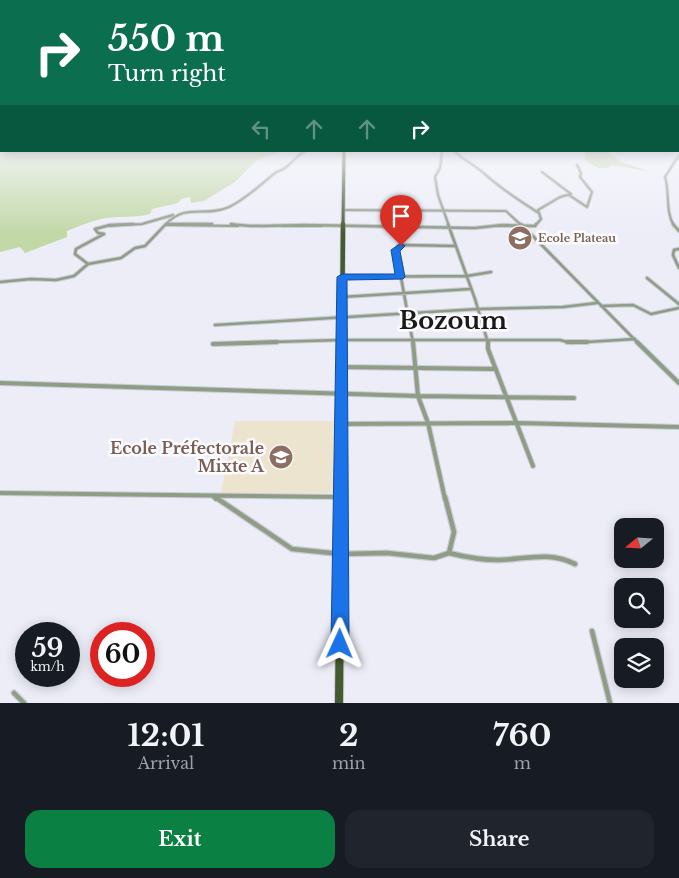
<!DOCTYPE html>
<html lang="en">
<head>
<meta charset="utf-8">
<style>
	body { margin:0; font-family:"Libre Baskerville",serif; background:#20242c; color:#f1f3f6; height:100vh; display:flex; flex-direction:column; font-size:19px; white-space:nowrap }
	* { box-sizing:border-box; margin:0 }
	p { font-size:16px; color:#9ea1a6 }
	.icon { flex:none; width:28px; height:28px; fill:none; stroke:currentColor; stroke-width:2; stroke-linecap:round; stroke-linejoin:round }
	.map { position:relative; height:703px; overflow:hidden }
	.side { display:flex; flex-direction:column; background:#171b24; flex:1 }
	.side>* { flex:none }
	.guide { position:absolute; left:0px; top:0px; width:680px; height:152px; box-shadow:0 2px 12px #0003; background:#0b6e4f; color:#fff; overflow:hidden }
	.needle { width:32px; rotate:252deg }
	.controls { position:absolute; left:614px; top:518px; display:grid; gap:10px }
	.controls a { display:grid; place-items:center; width:50px; height:50px; border-radius:10px; background:#171b24; box-shadow:0 2px 12px #0003; font-size:25px }
	.speed { position:absolute; left:15px; top:622px; display:flex; gap:10px; font-size:25px; font-weight:700; text-align:center }
	.speed>* { display:grid; place-content:center; width:65px; height:65px; border-radius:50%; background:#171b24; box-shadow:0 2px 12px #0003; line-height:1 }
	.speed small { font-size:12px; font-weight:400 }
	.speed .limit { border:8px solid #d22; background:#fff; color:#111 }
	.pin { position:absolute; display:grid; place-items:center; width:42px; height:42px; color:#fff; margin:-51px -21px; border-radius:50% 50% 50% 0; rotate:-45deg; box-shadow:0 0 5px #0007 }
	.pin .icon { rotate:45deg }
	.me { position:absolute; width:55px; margin:-28px; rotate:1deg; stroke-linejoin:round; filter:drop-shadow(0 0 4px #0008) }
	.turn { display:flex; align-items:center; gap:18px; height:105px; padding:0 25px; font-size:22px }
	.turn .icon { width:65px; height:65px; stroke-width:2.5 }
	.turn b { display:block; font-size:35px; line-height:42px }
	.lanes { display:flex; align-items:center; height:48px; padding:0 25px; background:#0003; justify-content:center; gap:25px; direction:ltr }
	.lanes .off { opacity:.35 }
	.eta { display:flex; justify-content:space-evenly; align-items:center; height:85px; text-align:center }
	.eta b { font-size:30px; font-weight:700; line-height:35px }
	.cta { display:flex; gap:10px; margin-top:auto; padding:10px 25px }
	.cta a { flex:1; height:58px; border-radius:15px; background:#0b8043; color:#fff; font-size:20px; font-weight:700; line-height:58px; text-align:center }
	.cta a+a { background:#20242c; color:#f1f3f6 }
	.map>svg:first-child { display:block }
</style>
</head>
<body>
<div class="map">
<svg width="679" height="703" viewBox="0 0 679 703">
	<rect width="100%" height="100%" fill="#ededf8"/>
	<path fill="#ece4ce" d="M522,229L537,244L512,245L507,232Z
		M235,421H334V493H221Z"/>
	<path fill="#c2d8a7" d="M0,136L1,151H280L256,161L235,182L204,201L191,203L190,197L181,199L178,203L152,209L150,214C135,218 121,216 106,218C93,220 79,226 67,231V237L25,253L20,247L0,252Z
		M585,151H606L621,162L647,171L612,165C603,173 592,165 584,159L586,155Z"/>
	<g fill="none" stroke-linecap="round" stroke-linejoin="round">
		<defs>
			<path id="minor-far3" d="M442,151L440,168L435,177L438,195L449,226
				M454,151C464,160 476,166 486,175C501,189 519,200 537,212
				M542,172L571,194
				M569,195L587,207L592,192L580,177L581,173L577,165
				M343,210L506,211L522,226
				M108,226L142,224L173,215
				M238,226L165,225C186,202 204,218 229,207C246,199 260,185 275,173C278,171 282,170 285,168C293,162 297,155 306,151
				M253,226H266
				M282,226H322
				M497,226H519
				M535,226L541,219L538,210L560,197L571,194
				M674,226C665,211 670,193 665,177L679,155"/>
			<path id="minor-far2" d="M166,224H212
				M231,224C254,228 279,225 303,225C360,226 418,227 475,228L502,225L535,226L536,224
				M448,224L475,299L488,343
				M521,224L638,343
				M673,224L679,231
				M679,249L674,250L673,255L679,268
				M88,264L75,254L76,249L104,234L98,233L95,229L110,225L133,224
				M342,277L467,276L491,272
				M647,278L679,304
				M0,282L31,279L56,280L74,276L88,264L121,258L135,248L145,246L165,225
				M342,297L470,289
				M601,306L633,305L651,314L679,308
				M215,325L478,309L563,307L597,303
				M237,343L341,340H560L571,343L635,339
				M413,343L396,250L398,246L404,245L455,246"/>
			<path id="minor-far1" d="M413,342L418,396L428,423L445,499
				M488,342V349L533,466
				M567,342H587
				M637,342L679,383
				M213,344L277,342
				M342,367L496,369
				M0,383L418,396L574,398
				M342,424L518,423L679,427
				M0,493L340,497
				M214,497L216,499"/>
			<path id="minor" d="M215,497L292,549L341,554L387,553L434,558L449,553L454,532L445,497
				M449,553C465,557 482,560 499,560C526,559 549,551 575,564
				M592,631L610,703
				M14,693L24,703"/>
			<path id="primary-far3" d="M343,226L344,151"/>
			<path id="primary-far2" d="M342,343L343,224"/>
			<path id="primary-far1" d="M341,499L342,342"/>
			<path id="primary" d="M339,703L341,497"/>
		</defs>
		<use href="#minor-far3" stroke="#cbcbd5" stroke-width="4"/>
		<use href="#minor-far2" stroke="#cbcbd5" stroke-width="4.5"/>
		<use href="#minor-far1" stroke="#cbcbd5" stroke-width="6"/>
		<use href="#minor" stroke="#cbcbd5" stroke-width="7"/>
		<use href="#primary-far3" stroke="#cbcbd5" stroke-width="5"/>
		<use href="#primary-far2" stroke="#cbcbd5" stroke-width="6"/>
		<use href="#primary-far1" stroke="#cbcbd5" stroke-width="8"/>
		<use href="#primary" stroke="#cbcbd5" stroke-width="10"/>
		<use href="#minor-far3" stroke="#909d86" stroke-width="2"/>
		<use href="#minor-far2" stroke="#909d86" stroke-width="2.5"/>
		<use href="#minor-far1" stroke="#909d86" stroke-width="4"/>
		<use href="#minor" stroke="#909d86" stroke-width="4.5"/>
		<use href="#primary-far3" stroke="#445a30" stroke-width="3"/>
		<use href="#primary-far2" stroke="#445a30" stroke-width="4.5"/>
		<use href="#primary-far1" stroke="#445a30" stroke-width="5.5"/>
		<use href="#primary" stroke="#445a30" stroke-width="8"/>
	</g>
	<linearGradient id="sky" x2="0" y2="1"><stop stop-color="#84bfec"/><stop offset="0.58" stop-color="#f7f7fc"/><stop offset="1" stop-color="#f7f7fc" stop-opacity="0"/></linearGradient>
	<rect width="679" height="234" fill="url(#sky)"/>
	<path fill="#1a73e8" stroke="#114b97" d="M401,243L405,246L400,251L405,277L403,279L347,280L349,644L347,650L340,653L334,650L331,644L337,277L342,274H395L391,250Z"/>
	<defs>
		<symbol id="school-disc" viewBox="-11 -11 22 22"><circle r="9.5" fill="#8d6e63" stroke="#fbfbfd"/><path d="M0-5L7-2L0 1L-7-2ZM-4 1L0 2.5L4 1V4Q0 6-4 4Z" fill="#fff"/></symbol>
	</defs>
	<g fill-rule="evenodd">
		<use href="#school-disc" x="506" y="224" width="28" height="28"/>
		<use href="#school-disc" x="267" y="443" width="28" height="28"/>
	</g>
	<g text-anchor="middle" dominant-baseline="central" stroke-width="5" stroke-linejoin="round" paint-order="stroke">
		<g font-size="11" font-weight="bold" fill="#785e54" stroke="#fbfbfd" text-anchor="start">
			<text x="538" y="238">Ecole Plateau</text>
		</g>
		<g font-size="16" font-weight="bold" fill="#785e54" stroke="#fbfbfd" text-anchor="end">
			<text x="264" y="448">Ecole Préfectorale<tspan x="264" dy="18">Mixte A</tspan></text>
		</g>
		<g font-size="24" font-weight="bold" fill="#19191c" stroke="#fbfbfd">
			<text x="453" y="320">Bozoum</text>
		</g>
	</g>
</svg>
<div class="controls">
<a><svg class="needle" viewBox="-14 -14 28 28"><path d="M0-13l5 13h-10z" fill="#e53935"/><path d="M0 13l5-13h-10z" fill="#9ea1a6"/></svg></a>
<a><svg class="icon" aria-label="search" viewBox="0 0 24 24"><circle cx="10" cy="10" r="6"/><path d="M15 15l6 6"/></svg></a>
<a><svg class="icon" aria-label="layers" viewBox="0 0 24 24"><path d="M12 4l9 5-9 5-9-5zM3 14l9 5 9-5"/></svg></a>
</div>
<div class="speed"><div>59<small>km/h</small></div><div class="limit">60</div></div>
<div class="pin" style="left:401px;top:246px;background:#d93025"><svg class="icon" aria-label="arrive" viewBox="0 0 24 24"><path d="M6 21V4h12l-3 4 3 4H6"/></svg></div>
<svg class="me" style="left:340px;top:644px" viewBox="-20 -20 40 40"><path d="M0-17L14 15 0 8-14 15z" fill="#1a73e8" stroke="#fff" stroke-width="4"/></svg>
<div class="guide">
<div class="turn"><svg class="icon" aria-label="right" viewBox="0 0 24 24"><path d="M7 20v-9h11M14 6l5 5-5 5"/></svg><div><b>550 m</b>Turn right</div></div>
<div class="lanes"><svg class="icon off" aria-label="left" viewBox="0 0 24 24"><path d="M17 20v-9H6M10 6l-5 5 5 5"/></svg><svg class="icon off" aria-label="ahead" viewBox="0 0 24 24"><path d="M12 20V5M6 11l6-6 6 6"/></svg><svg class="icon off" aria-label="ahead" viewBox="0 0 24 24"><path d="M12 20V5M6 11l6-6 6 6"/></svg><svg class="icon" aria-label="right" viewBox="0 0 24 24"><path d="M7 20v-9h11M14 6l5 5-5 5"/></svg></div>
</div>
</div>
<section class="side">
<div class="eta">
<div><b>12:01</b><p>Arrival</p></div>
<div><b>2</b><p>min</p></div>
<div><b>760</b><p>m</p></div>
</div>
<div class="cta"><a>Exit</a><a>Share</a></div>
</section>
</body>
</html>
